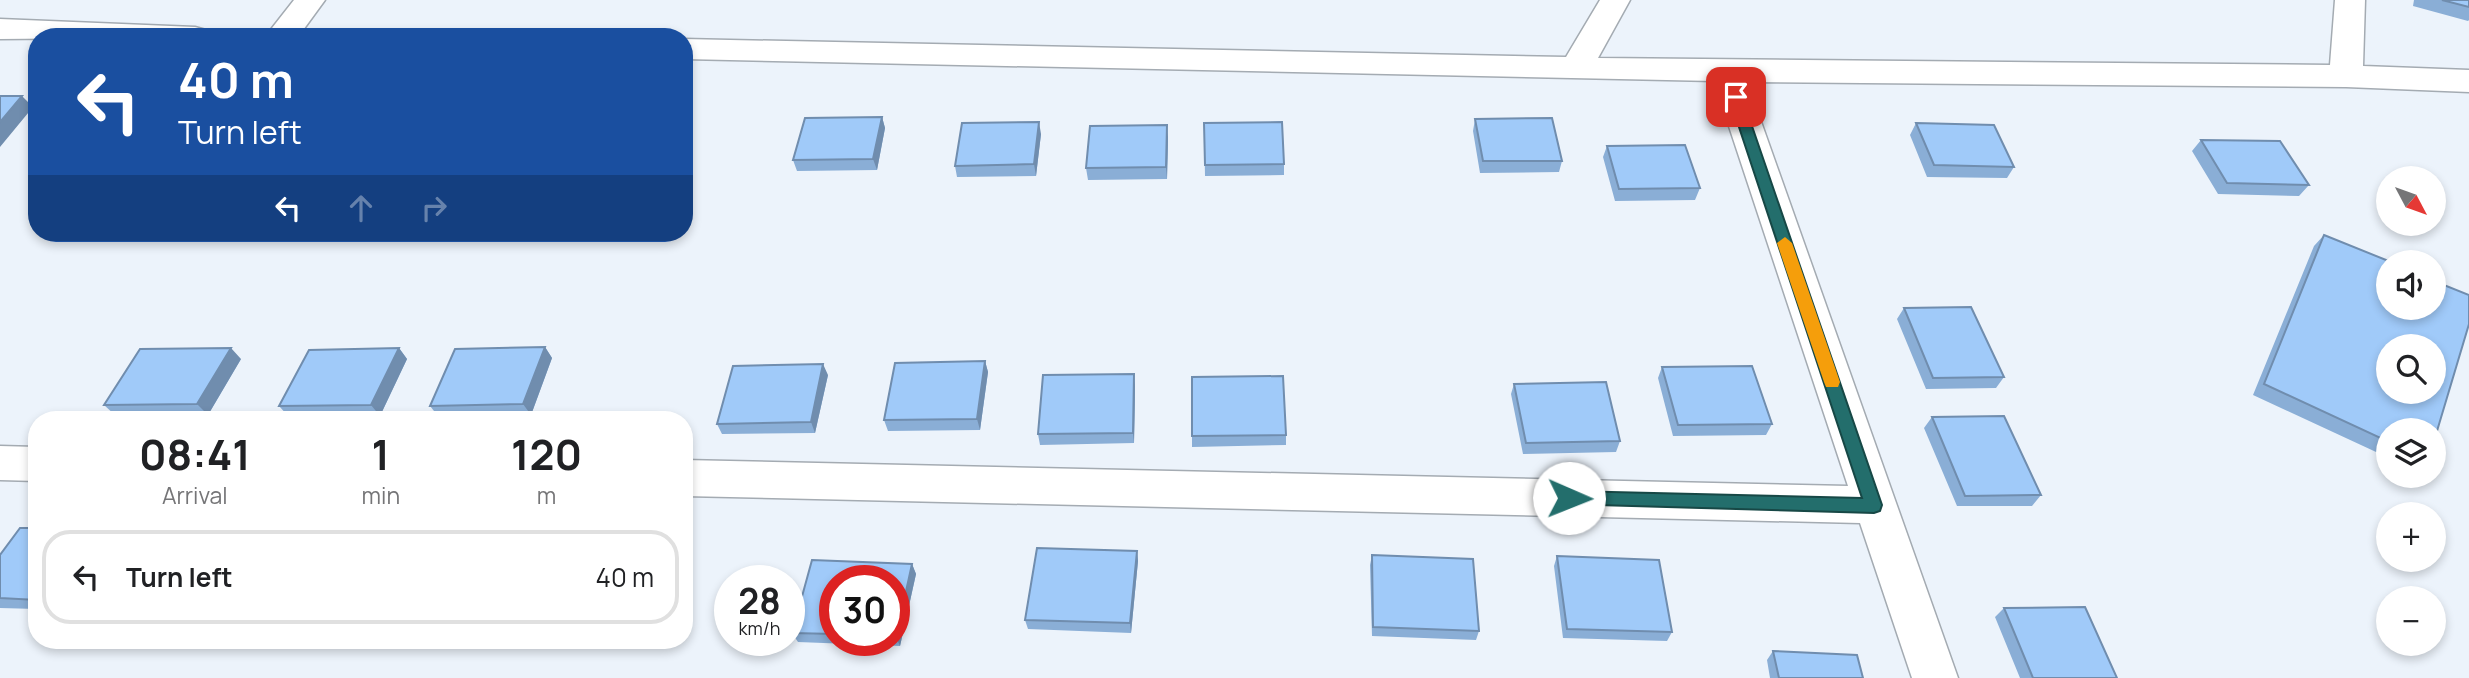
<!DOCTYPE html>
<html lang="en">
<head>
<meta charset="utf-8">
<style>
	body { margin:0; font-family:Manrope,sans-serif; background:#f6f6f6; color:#202124; height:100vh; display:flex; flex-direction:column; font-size:26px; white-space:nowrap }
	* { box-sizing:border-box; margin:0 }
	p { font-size:23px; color:#757577 }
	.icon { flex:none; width:38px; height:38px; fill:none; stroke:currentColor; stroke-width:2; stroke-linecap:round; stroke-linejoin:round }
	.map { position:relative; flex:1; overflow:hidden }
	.panel { position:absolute; left:28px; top:411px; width:665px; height:238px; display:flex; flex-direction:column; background:#fff; border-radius:28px; box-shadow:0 4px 10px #0003 }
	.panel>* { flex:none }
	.guide { position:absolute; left:28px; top:28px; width:665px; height:214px; border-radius:28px; box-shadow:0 4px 10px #0003; background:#1a4fa0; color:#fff; overflow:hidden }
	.needle { width:46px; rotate:131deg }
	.controls { position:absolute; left:2376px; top:166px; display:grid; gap:14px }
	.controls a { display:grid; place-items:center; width:70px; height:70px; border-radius:50%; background:#fff; box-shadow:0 4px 10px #0003; font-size:35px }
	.speed { position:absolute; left:714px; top:565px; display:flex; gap:14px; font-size:35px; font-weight:700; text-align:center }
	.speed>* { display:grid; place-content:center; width:91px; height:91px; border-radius:50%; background:#fff; box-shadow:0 4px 10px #0003; line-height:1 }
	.speed small { font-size:18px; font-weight:400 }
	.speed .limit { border:10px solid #d22; background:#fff; color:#111 }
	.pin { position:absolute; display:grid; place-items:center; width:60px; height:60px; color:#fff; margin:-30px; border-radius:14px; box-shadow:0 4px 10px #0006 }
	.me { position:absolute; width:77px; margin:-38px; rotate:91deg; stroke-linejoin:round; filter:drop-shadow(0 0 5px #0008) }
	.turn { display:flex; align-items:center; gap:24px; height:147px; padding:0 35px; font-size:32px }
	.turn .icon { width:91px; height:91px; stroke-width:2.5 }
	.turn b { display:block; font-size:49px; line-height:60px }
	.lanes { display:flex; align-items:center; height:66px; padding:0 35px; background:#0003; justify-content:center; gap:35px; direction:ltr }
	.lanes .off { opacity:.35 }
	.eta { display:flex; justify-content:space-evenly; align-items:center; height:119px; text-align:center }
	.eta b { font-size:42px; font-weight:700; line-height:49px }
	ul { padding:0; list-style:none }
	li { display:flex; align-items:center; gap:21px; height:94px; margin:0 14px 10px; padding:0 21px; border:4px solid #e0e0e0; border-radius:28px }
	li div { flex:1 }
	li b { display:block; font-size:26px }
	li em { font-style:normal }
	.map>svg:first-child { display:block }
</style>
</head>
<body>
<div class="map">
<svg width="2469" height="678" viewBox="0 0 2469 678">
	<rect width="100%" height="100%" fill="#ecf3fb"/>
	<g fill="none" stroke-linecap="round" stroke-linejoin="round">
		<defs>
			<path id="minor" d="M294,0H325L298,37H265Z
				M1600,0H1630L1598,58L2330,65L2335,0H2365L2363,66L2469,70V92L2346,87L1747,82L1958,678H1912L1860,523L684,496V460L1848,486L1714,81L684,59V39L1566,57Z
				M0,19L195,27L206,30L211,37L0,39Z
				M0,446L37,447V481L0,480Z"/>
		</defs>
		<use href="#minor" stroke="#a4abb2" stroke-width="3"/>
		<use href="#minor" fill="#fff" fill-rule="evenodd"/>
	</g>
	<path fill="#8aaed6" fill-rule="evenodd" d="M2414,0H2469V20L2468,21L2413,6Z
		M882,117L885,128L877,170L797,171L793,160Z
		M1475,119L1562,161L1559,172L1480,173L1473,131Z
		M1204,123L1284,164V175L1205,176Z
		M1916,123L2014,167L2007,178L1927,177L1910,135Z
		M1041,134L1036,176L957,177L955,166Z
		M1168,137L1167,179L1088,180L1086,168Z
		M2201,140L2309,185L2299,196L2218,194L2192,151Z
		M1607,146L1700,188L1695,200L1615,201L1603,157Z
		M2324,235L2389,430V458L2253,395L2314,246Z
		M1904,308L2004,377L1996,388L1926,389L1897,319Z
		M545,347L552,358L531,415L438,416L430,406Z
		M399,348L407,359L380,416L289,417L279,406Z
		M241,359L208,415L116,416L104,405Z
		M985,361L988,372L980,430L888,431L884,420Z
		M1662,367L1772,424L1766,435L1673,436L1658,378Z
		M828,375L815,433L722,434L717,424Z
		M1514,384L1620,441L1616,452L1523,454L1511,394Z
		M1135,385L1134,443L1040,445L1038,434Z
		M1932,417L2041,495L2032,506H1957L1924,428Z
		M1286,435V445L1192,447V436Z
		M37,528V609L0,608V555Z
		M1137,551L1138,561L1131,633L1028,629L1025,620Z
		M1372,555L1479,631L1476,640L1372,636L1370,565Z
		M1557,556L1672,632L1667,641L1563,638L1554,566Z
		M812,560L912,564L916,574L900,646L798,642L792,633ZM835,581H894V640H835Z
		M2004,608L2117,678H2020L1995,617Z
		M1773,651L1863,678H1770L1767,660Z"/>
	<path fill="#708dae" d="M22,96L33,107L0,147V122Z
		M882,117L885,128L877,170L873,159Z
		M1039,122L1041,134L1036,176L1034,164Z
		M1167,125L1168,137L1167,179L1166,167Z
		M545,347L552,358L531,415L523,404Z
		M231,348L241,359L208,415L197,404Z
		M399,348L407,359L380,416L371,405Z
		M985,361L988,372L980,430L977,419Z
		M823,364L828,375L815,433L811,422Z
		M1134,374L1135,385L1134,443L1133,433Z
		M1137,551L1138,561L1131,633L1130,623Z
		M912,564L916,574L900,646L896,637Z"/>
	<path fill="#a0caf9" stroke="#708dae" stroke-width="2" fill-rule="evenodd" d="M2442,0H2469V7Z
		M0,96H22L0,122Z
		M882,117L873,159L793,160L805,118Z
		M1552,118L1562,161H1483L1475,119Z
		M1039,122L1034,164L955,166L962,123Z
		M1282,122L1284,164L1205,165L1204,123Z
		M1916,123L1994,125L2014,167L1934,165Z
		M1167,125L1166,167L1086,168L1090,126Z
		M2201,140L2280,141L2309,185L2227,183Z
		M1685,145L1700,188L1619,189L1607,146Z
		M2324,235L2391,262H2389V308H2434V281L2469,295V324L2434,441V430H2389V442L2264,384ZM2389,346H2434V392H2389Z
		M1971,307L2004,377L1933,378L1904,308Z
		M545,347L523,404L430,406L455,349Z
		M231,348L197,404L104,405L140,349Z
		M399,348L371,405L279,406L309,350Z
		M985,361L977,419L884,420L895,363Z
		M823,364L811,422L717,424L733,366Z
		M1752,366L1772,424L1678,425L1662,367Z
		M1134,374L1133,433L1038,434L1043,375Z
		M1283,376L1286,435L1192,436V377Z
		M1606,382L1620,441L1526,443L1514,384Z
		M2004,416L2041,495L1965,496L1932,417Z
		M20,528H37V600L0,598V555Z
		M1037,548L1137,551L1130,623L1025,620Z
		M1372,555L1473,559L1479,631L1373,627Z
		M1557,556L1659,560L1672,632L1567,629Z
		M812,560L912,564L896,637H894V581H835V634L792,633Z
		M2085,607L2117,678H2033L2004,608Z
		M1773,651L1857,655L1863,678H1779Z"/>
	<path fill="#236e6c" stroke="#174846" stroke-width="2" d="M1736,92L1742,97L1882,505L1880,511L1874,513L1563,504L1561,498L1563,493L1569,491L1862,498L1729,97Z"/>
	<path fill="#f59e0b" d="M1785,237L1792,243L1840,382L1838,387H1826L1824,382L1777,243Z"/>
</svg>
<div class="controls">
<a><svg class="needle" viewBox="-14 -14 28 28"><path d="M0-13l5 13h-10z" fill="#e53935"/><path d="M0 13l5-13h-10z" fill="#757577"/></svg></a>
<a><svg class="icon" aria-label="sound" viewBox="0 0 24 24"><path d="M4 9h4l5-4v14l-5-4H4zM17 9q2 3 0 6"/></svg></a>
<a><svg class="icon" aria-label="search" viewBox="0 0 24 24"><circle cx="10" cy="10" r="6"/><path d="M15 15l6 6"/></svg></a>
<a><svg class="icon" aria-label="layers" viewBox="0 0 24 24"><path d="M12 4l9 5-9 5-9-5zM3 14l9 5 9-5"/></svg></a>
<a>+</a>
<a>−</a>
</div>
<div class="speed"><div>28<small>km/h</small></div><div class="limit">30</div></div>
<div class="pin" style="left:1736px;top:97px;background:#d93025"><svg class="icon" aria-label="arrive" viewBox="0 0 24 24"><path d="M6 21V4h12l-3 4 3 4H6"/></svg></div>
<svg class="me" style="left:1569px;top:498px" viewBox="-20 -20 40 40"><circle r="19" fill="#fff"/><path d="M0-13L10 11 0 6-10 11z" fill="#236e6c"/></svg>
<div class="guide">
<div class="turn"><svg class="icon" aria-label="left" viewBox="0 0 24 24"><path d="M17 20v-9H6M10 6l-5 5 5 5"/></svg><div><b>40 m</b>Turn left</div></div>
<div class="lanes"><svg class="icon" aria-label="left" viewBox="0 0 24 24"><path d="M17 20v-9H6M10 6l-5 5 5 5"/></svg><svg class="icon off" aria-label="ahead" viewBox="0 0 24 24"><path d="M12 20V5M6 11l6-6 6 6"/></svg><svg class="icon off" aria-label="right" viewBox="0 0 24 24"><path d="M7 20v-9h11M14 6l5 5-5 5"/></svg></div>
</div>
<section class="panel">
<div class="eta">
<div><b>08:41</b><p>Arrival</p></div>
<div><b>1</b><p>min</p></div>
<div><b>120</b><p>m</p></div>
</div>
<ul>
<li><svg class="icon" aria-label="left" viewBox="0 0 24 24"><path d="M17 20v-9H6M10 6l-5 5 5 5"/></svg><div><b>Turn left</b></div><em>40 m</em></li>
</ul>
</section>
</div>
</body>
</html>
